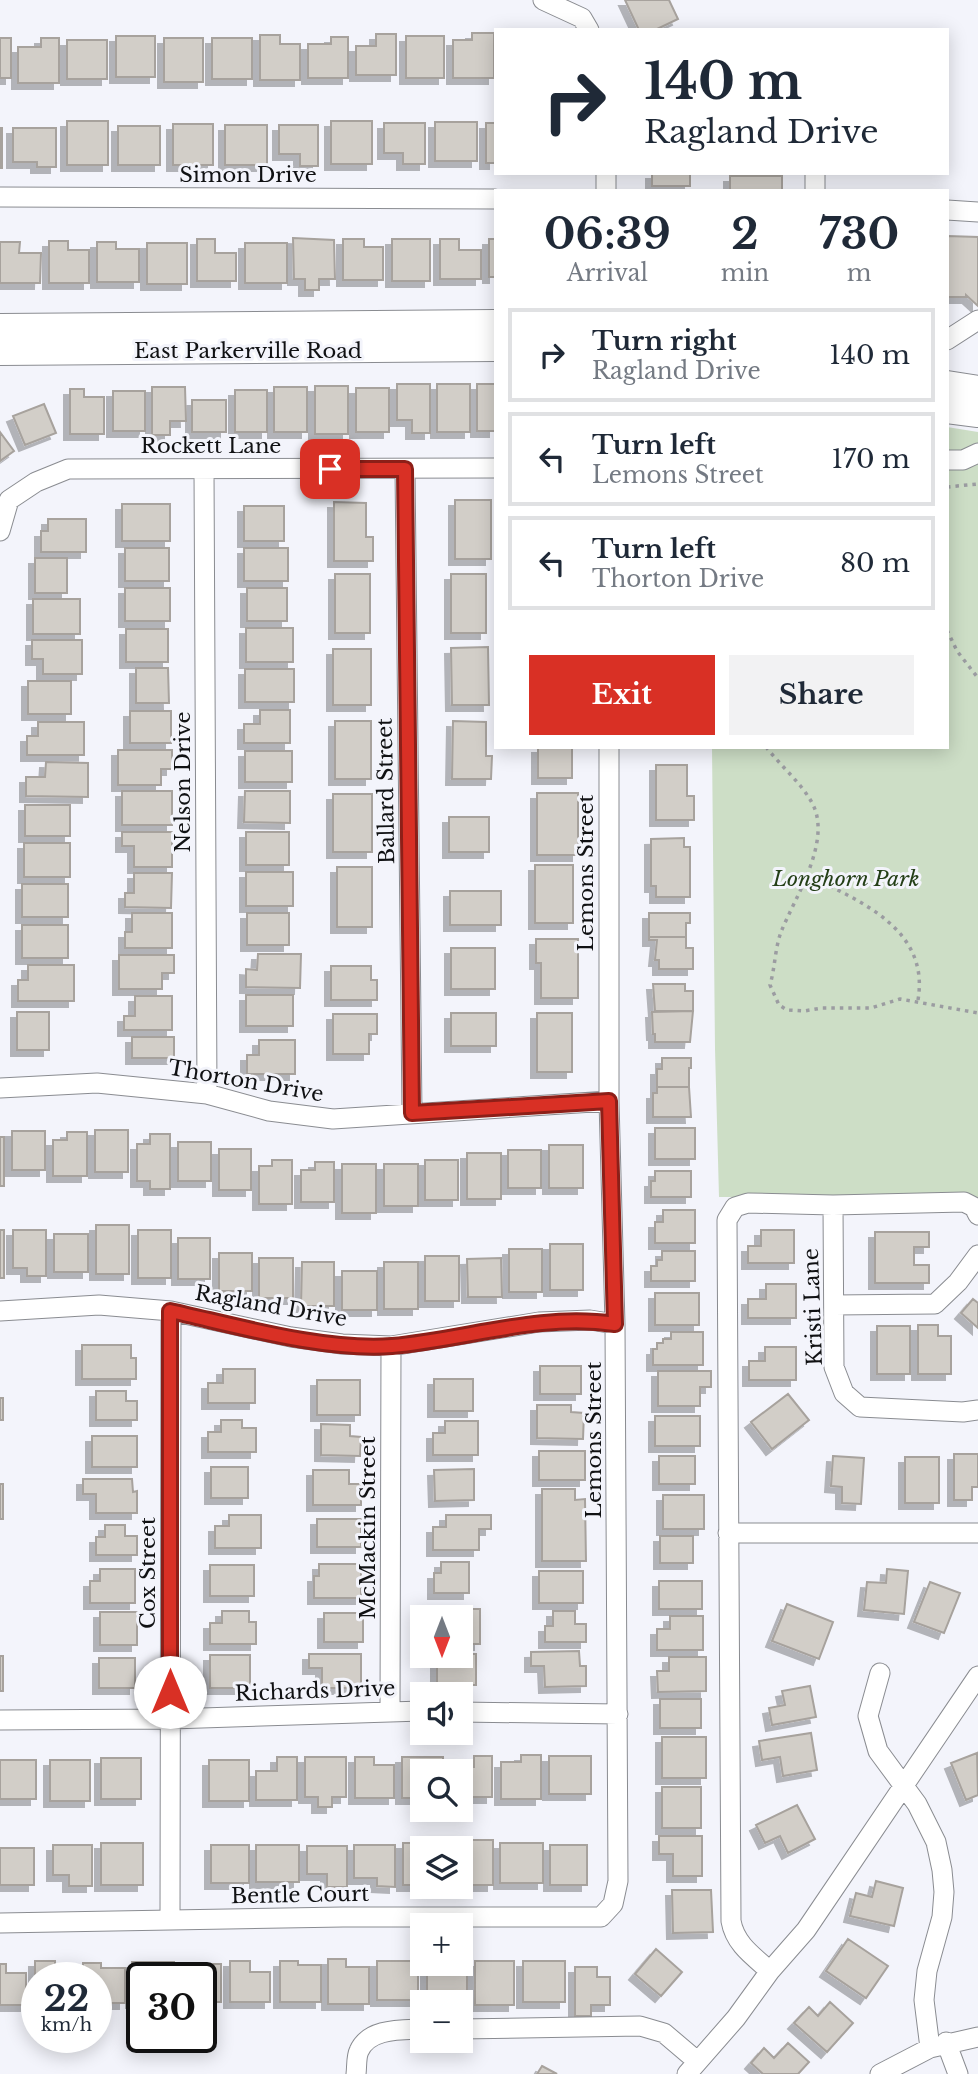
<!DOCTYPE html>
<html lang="en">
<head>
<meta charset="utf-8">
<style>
	body { margin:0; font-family:"Libre Baskerville",serif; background:#f2f2f3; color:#1f2937; height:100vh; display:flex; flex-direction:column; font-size:26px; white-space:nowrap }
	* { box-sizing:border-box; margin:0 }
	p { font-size:23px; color:#747a83 }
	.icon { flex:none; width:38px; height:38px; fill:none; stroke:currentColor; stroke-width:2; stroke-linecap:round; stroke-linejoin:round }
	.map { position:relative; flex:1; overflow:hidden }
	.details { position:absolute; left:494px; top:189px; width:455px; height:560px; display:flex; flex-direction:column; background:#fff; border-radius:0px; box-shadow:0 4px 18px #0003 }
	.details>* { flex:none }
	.banner { position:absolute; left:494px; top:28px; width:455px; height:147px; border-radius:0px; box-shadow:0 4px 18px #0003; background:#fff; color:#1f2937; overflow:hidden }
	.needle { width:46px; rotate:180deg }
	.tools { position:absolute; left:410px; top:1605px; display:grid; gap:14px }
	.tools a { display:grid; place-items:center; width:63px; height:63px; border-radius:0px; background:#fff; box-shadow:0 4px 18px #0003; font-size:35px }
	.speed { position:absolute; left:21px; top:1962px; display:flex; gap:14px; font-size:35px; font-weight:700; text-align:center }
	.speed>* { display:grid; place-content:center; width:91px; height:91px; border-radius:50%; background:#fff; box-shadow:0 4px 18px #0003; line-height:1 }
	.speed small { font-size:18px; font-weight:400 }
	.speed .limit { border:4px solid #111; border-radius:10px; background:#fff; color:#111 }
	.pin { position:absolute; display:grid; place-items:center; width:60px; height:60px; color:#fff; margin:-30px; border-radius:14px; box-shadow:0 4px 10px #0006 }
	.me { position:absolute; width:77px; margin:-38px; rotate:0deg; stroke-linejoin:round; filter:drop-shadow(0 0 5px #0008) }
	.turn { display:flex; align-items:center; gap:24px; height:147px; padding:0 35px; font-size:32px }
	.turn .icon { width:91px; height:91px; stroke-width:2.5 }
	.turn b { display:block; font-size:49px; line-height:60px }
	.eta { display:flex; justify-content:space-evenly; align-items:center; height:119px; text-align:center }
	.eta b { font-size:42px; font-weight:700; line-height:49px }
	.button { display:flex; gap:14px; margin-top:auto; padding:14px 35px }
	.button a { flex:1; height:80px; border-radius:0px; background:#d93025; color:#fff; font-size:28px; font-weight:700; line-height:80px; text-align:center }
	.button a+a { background:#f2f2f3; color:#1f2937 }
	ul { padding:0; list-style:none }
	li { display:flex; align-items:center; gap:21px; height:94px; margin:0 14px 10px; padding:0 21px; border:4px solid #e0e1e3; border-radius:0px }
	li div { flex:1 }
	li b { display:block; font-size:26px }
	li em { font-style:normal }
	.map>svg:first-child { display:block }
</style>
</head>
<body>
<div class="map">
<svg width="978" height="2074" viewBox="0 0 978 2074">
	<defs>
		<filter id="shadow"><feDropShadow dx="-6" dy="6" stdDeviation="0" flood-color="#0004"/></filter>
	</defs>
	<rect width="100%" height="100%" fill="#f3f4fb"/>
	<path fill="#cddec6" d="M947,427L978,432V1197H719L715,1049L712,747H947Z"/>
	<path fill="#d2cec8" stroke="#a7a29d" stroke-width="2" filter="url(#shadow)" d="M625,0H669L678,19L655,30H639Z
		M472,33H494V78H453V40H472Z
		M376,34H396V75H356V46H376Z
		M260,35H280V44H300V80H260Z
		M116,36H155V77H116Z
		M406,36H444V78H406Z
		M331,37H348V78H308V44H331Z
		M0,38H11V78H0Z
		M41,38H59V83H18V47H41Z
		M164,38H203V82H164Z
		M212,38H252V79H212Z
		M67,40H107V79H67Z
		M67,121H108V165H67Z
		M331,121H372V164H331Z
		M435,122H477V161H435Z
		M384,123H425V164H403V153H384Z
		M486,123H495V163H486Z
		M173,124H213V165H173Z
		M225,125H267V165H225Z
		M279,125H318V166H300V154H279Z
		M118,126H160V165H118Z
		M0,128H2V168H0Z
		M13,128H56V167H37V162H13Z
		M652,173H690V186H652Z
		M730,176H782V191H730Z
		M947,236L978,237V306L966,295V297H947Z
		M293,238L334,240L335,279H319V290H305V279H294Z
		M197,239H215V253H236V281H197Z
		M343,239H364V247H383V280H343Z
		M392,239H430V281H392Z
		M440,239H459V250H481V279H440Z
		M489,239H495V277H489Z
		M49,241H68V250H89V283H49Z
		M0,242H20L19,253H41L40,283H0Z
		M97,242H116V249H139V282H97Z
		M147,243H187V284H147Z
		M245,243H287V283H245Z
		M397,384H430V433H412V420H397Z
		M437,384H470V432H437Z
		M477,384H495V431H477Z
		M315,386H348V434H315Z
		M152,387H185L186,421H170V435H152Z
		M274,387H307V432H274Z
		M356,388H389V432H356Z
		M70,389H84V397H104V434H70Z
		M235,390H267V432H235Z
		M113,391H145V431H113Z
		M192,400H226V432H192Z
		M44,404L56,433L25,445L13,416Z
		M0,432L14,451L0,461Z
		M455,500H491V559H455Z
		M334,502L366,503V537H373V561H334Z
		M122,504H170V541H122Z
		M244,506H284V541H244Z
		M48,519H86V552H41V531H48Z
		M125,548H169V581H125Z
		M244,548H288V581H244Z
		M35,558H67V593H35Z
		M335,574H370V633H335Z
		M451,574H486V633H451Z
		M125,588H170V621H125Z
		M247,588H287V621H247Z
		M33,599H80V634H33Z
		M246,628H293V662H246Z
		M126,629H168V662H126Z
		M32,640H82V674H43V659H32Z
		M488,647L489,705H452L451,648Z
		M333,649H371V705H333Z
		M136,668H168L169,703H136Z
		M245,669H294V702H245Z
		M28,681H71V714H28Z
		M260,710H290V743H244V724H260Z
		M130,711H171V743H130Z
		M335,721H371V779H335Z
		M453,721L486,722V756H492L491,779H452Z
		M38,722H84V755H27V736H38Z
		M538,747H572V778H538Z
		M118,750H172V769H161V785H118Z
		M245,751H292V782H245Z
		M46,762L88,763V797L26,796V777H45Z
		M656,765H687V796H694V820H656Z
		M122,791H172V825H122Z
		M245,791H290V823L244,822Z
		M537,793H578V855H537Z
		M333,794H372V852H333Z
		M25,805H70V836H25Z
		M449,817H489V852H449Z
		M122,832H172V867H134V846H122Z
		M246,832H289V865H246Z
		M684,838V847H690V897H656V886H651V839Z
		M24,843H70V877H24Z
		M535,865H573V923H535Z
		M337,867H372V927H337Z
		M246,872H293V906H246Z
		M134,873H172L171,908L125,907V893H134Z
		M22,884H68V917H22Z
		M450,891H501V925H450Z
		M132,913H172V948H125V932H132Z
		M247,913H289V945H247Z
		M649,913H690V923H686V937H649Z
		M22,925H68V958H22Z
		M649,937H686V948H693V969H659V960H655L657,940H649Z
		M536,939H578V998H541V963H536Z
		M451,948H495V989H451Z
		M258,954H301L300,988L246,987V969L257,970Z
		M119,955H174V973H162V989H119Z
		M28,965H74V1001H18V980H28Z
		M331,966H371V980H377V1000H331Z
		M653,984H685V991H693V1011H655Z
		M246,995H293V1026H246Z
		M135,996H172V1030H124V1016H135Z
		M693,1011L690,1042H655V1034H653L652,1012Z
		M17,1012H49V1050H17Z
		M451,1013H496V1046H451Z
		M537,1013H572V1072H537Z
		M333,1014H377V1034H369V1054H333Z
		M132,1037H174V1058H132Z
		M259,1040H295V1074H247V1055H259Z
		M662,1058H691V1068H689V1087H657V1069H662Z
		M657,1087H689L691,1117H653V1093H657Z
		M655,1128H695V1159H655Z
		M95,1130H128V1172H95Z
		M12,1131H45V1170H12Z
		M67,1132H87V1176H53V1140H67Z
		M150,1134H170V1189H150V1181H137V1144H150Z
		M0,1137H4V1186H0Z
		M178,1142H211V1181H178Z
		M549,1145H583V1188H549Z
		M219,1149H251V1190H219Z
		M508,1150H541V1188H508Z
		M467,1153H501V1199H467Z
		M272,1160H292V1204H259V1166H272Z
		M425,1160H458V1200H425Z
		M315,1162H334V1202H301V1170H315Z
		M342,1164H376V1213H342Z
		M384,1164H418V1206H384Z
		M655,1171H691V1197H651V1181H655Z
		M663,1210H695V1243H655V1222H663Z
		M96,1225H129V1274H96Z
		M0,1230H4V1278H0Z
		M13,1230H46V1276H27V1268H13Z
		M138,1230H171V1278H138Z
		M761,1230H794V1263H748V1246H761Z
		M875,1232H929V1247H914V1265H929V1283H875Z
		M54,1234H88V1272H54Z
		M178,1238H210V1279H178Z
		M550,1244H583V1290H550Z
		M509,1249H542V1292H509Z
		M662,1251H695V1281H651V1266H657V1260H662Z
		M219,1253H252V1291H219Z
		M425,1256H459V1301H425Z
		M259,1258H293V1298H259Z
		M501,1258L502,1297H468L467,1259Z
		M302,1262H334V1306H301Z
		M384,1262H418V1309H384Z
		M342,1271H377V1310H342Z
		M766,1284H796V1318H748V1299H766Z
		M655,1293H699V1325H655Z
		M973,1299L978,1303V1328L961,1313Z
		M918,1325H938V1336H951V1374H918Z
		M877,1326H910V1374H877Z
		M671,1332H703V1365H653V1349H657V1343H663V1339H671Z
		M82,1345H131V1358H136V1379H82Z
		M765,1347H796V1380H749V1361H765Z
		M540,1366H581V1394H540Z
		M223,1369H255V1403H208V1383H223Z
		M658,1371H711V1387H700V1406H658Z
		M434,1379H473V1411H434Z
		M317,1380H360V1415H317Z
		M96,1391H126V1401H137V1420H96Z
		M788,1394L809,1420L772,1449L751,1422Z
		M0,1398H3V1420H0Z
		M537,1405H571V1412L584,1413L583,1439L537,1438Z
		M655,1416H700V1446H655Z
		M221,1420H242V1428H256V1452H208V1432H221Z
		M445,1421H478V1455H433V1433H445Z
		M321,1424L350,1425V1436L361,1437L360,1456L321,1455Z
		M92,1436H137V1467H92Z
		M539,1451H585V1480H539Z
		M954,1454H978V1487H972V1500H954Z
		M659,1456H695V1484H659Z
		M833,1456L864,1458L861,1504L842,1503V1487L831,1486Z
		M905,1457H939V1503H905Z
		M211,1467H248V1498H211Z
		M474,1469V1500L435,1501L434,1470Z
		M313,1470H349V1484H361V1505H313Z
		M83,1479H132L133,1492L137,1491V1513H96V1494H83Z
		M0,1484H3V1519H0Z
		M542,1489H575V1500L585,1499L586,1561H542Z
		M663,1495H704V1529H663Z
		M229,1515H261V1548H215V1526H229Z
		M446,1515H491V1529H479V1550H433V1527H446Z
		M317,1519H361V1547H317Z
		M105,1525H125V1536H137V1555H96V1537H105Z
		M660,1536H693V1563H660Z
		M441,1562H469V1593H434V1573H441Z
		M319,1564H361V1598H314V1576H319Z
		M210,1565H254V1596H210Z
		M100,1569H135V1603H90V1581H100Z
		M887,1569L908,1571L904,1614L864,1610L867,1582L886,1583Z
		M539,1571H583V1603H539Z
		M659,1581H702V1609H659Z
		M930,1582L960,1593L944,1633L914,1622Z
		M787,1604L833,1622L819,1659L772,1641Z
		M447,1609H480V1644H460V1617H447Z
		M222,1611H249V1622H256V1644H210V1623H222Z
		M553,1611H575V1624H586V1642H545V1626H553Z
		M100,1612H137V1645H100Z
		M324,1613H363V1642H324Z
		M670,1616H703V1650H657V1629H670Z
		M579,1651L580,1666H586V1686L545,1687L544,1666H531V1652Z
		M309,1654H361V1688H322V1668H309Z
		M460,1654H476V1685H437V1656Z
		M210,1655H250V1688H210Z
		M0,1656H3V1691H0Z
		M669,1657H706V1691L658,1692L657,1671H669Z
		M99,1658H135V1688H99Z
		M810,1686L816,1717L772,1725L769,1708L785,1705L782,1691Z
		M660,1699H701V1728H660Z
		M811,1733L817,1770L783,1776L780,1757L762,1760L759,1741Z
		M662,1737H706V1778H662Z
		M977,1753L978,1795L966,1800L951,1763Z
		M521,1755H541V1799H501V1762H521Z
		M474,1756H492V1797H460V1771H452V1767H474Z
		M549,1756H591V1794H549Z
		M277,1757H297V1800H256V1771H277Z
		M305,1757H346V1797H332V1807H318V1797H305Z
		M355,1757H374V1765H394V1798H355Z
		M402,1757H443V1771H422V1798H402Z
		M101,1758H141V1799H101Z
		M0,1760H36V1799H0Z
		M50,1760H90V1801H50Z
		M209,1760H249V1801H209Z
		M662,1787H701V1828H662Z
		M797,1805L815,1839L788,1853L780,1836L765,1843L756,1825Z
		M659,1836H702V1876H673V1854H659Z
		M453,1840H493V1885H460V1848H453Z
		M101,1843H143V1885H101Z
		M403,1843H445V1848H422V1885H403Z
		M500,1843H543V1883H500Z
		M53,1845H92V1886H69V1875H53Z
		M211,1845H249V1883H211Z
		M256,1845H299V1882H256Z
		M354,1845H395V1887L377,1886V1878H354Z
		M550,1845H587V1885H550Z
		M307,1846H347V1887H327V1874H307Z
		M0,1848H34V1885H0Z
		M876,1881L903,1888L894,1926L850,1916L856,1893L872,1897Z
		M672,1890H711L713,1932L673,1933Z
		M848,1939L888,1966L866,1998L826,1971Z
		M656,1949L682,1972L661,1996L635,1974Z
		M328,1959H346V1967H369V2004H328Z
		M460,1959H467V2000H427V1964H460Z
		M35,1961H55V1974H75V1978H37L35,2003Z
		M230,1961H250V1972H270V2002H230Z
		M280,1961H298V1965H321V2002H280Z
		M377,1961H418V2000H377Z
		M475,1961H514V2005H475Z
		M523,1961H565V2002H523Z
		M132,1962H174V1978H142V2002H132Z
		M83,1963H101V1968H125V2003H96V1978H83Z
		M0,1964H6V1973H26V2005H0Z
		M182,1964H221V2002H201V1978H182Z
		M575,1967H597V1977H610V2005H591V2016H575Z
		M830,2002L853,2023L827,2052L794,2023L809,2007L818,2016Z
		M788,2043L809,2062L798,2074H763L751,2063L764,2048L774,2058Z
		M542,2066L557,2074H537Z"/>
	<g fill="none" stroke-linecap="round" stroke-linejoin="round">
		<defs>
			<path id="minor" d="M543,0L582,18L589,30
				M606,173V191
				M815,173V191
				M0,197L495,199
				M947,210L978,212
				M947,340L978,320
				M947,460H963L978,453
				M204,469L207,1094
				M405,469L412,1113
				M0,531L9,500L36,482L68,469L495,468
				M0,1088L97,1083L207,1094L269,1111L333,1119L609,1101
				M833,1205L834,1367L844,1393L860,1407L963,1412L978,1410
				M834,1305L935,1304L958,1282L978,1255
				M0,1311L99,1305L171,1311L291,1337L342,1344L391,1346L539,1322L590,1320L615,1324
				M728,1533H978
				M880,1673L868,1716L878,1751L917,1804L936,1842L942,1870L944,1892L942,1917L927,1971L924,2000L930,2048
				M390,1711L391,1346
				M460,1712L618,1714
				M0,1720L171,1719L422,1711
				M170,1919L171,1311
				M0,1923L343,1917H601L613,1904L618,1881L615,1324L609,1101V747
				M770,1971C753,1956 735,1944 731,1921L727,1220L735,1207L748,1203L833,1205L964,1202L974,1207L978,1215
				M460,2029L640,2026L664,2033L697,2061
				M946,2042L958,2074
				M356,2074C357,2067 356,2057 359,2051C369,2028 401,2030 422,2029
				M687,2074L736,2018L770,1971L806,1930L978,1676
				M880,2074L930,2048L978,2037"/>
			<path id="major" d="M0,327L495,323
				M0,352L495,348
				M947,384L978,389
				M947,410L978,414"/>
		</defs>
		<use href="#minor" stroke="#8a8c91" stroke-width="21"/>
		<use href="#major" stroke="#8a8c91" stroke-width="28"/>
		<path stroke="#9b9ca1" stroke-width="3.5" stroke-dasharray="3.5 5" stroke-linecap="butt" d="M947,487L978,484
			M947,630L957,651L978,678
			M766,747C780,765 800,782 811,801C834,839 795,897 781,932C775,948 775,968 770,985L779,1005L787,1010L804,1011L822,1008H871L900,999L978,1013
			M807,875C860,901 930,929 918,1000"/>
		<use href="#minor" stroke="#fff" stroke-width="19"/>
		<use href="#major" stroke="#fff" stroke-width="26"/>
	</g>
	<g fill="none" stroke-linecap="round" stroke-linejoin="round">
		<defs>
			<path id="route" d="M170,1692V1311C238,1326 323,1351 392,1346C468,1339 539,1313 615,1324L609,1101L412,1113L405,469H330"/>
		</defs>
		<use href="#route" stroke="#8d1f18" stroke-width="18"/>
		<use href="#route" stroke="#d93025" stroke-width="12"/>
	</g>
	<g text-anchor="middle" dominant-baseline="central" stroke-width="6" stroke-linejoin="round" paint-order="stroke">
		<g font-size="21" fill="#101113" stroke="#f3f4fb">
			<text x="248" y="175">Simon Drive</text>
			<text x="248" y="351">East Parkerville Road</text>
			<text x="211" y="446">Rockett Lane</text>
			<text transform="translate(183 782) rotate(-90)">Nelson Drive</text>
			<text transform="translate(386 791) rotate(-91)">Ballard Street</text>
			<text transform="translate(586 873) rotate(-90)">Lemons Street</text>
			<text transform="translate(246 1081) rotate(10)">Thorton Drive</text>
			<text transform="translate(271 1306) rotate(10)">Ragland Drive</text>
			<text transform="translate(813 1307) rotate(-92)">Kristi Lane</text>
			<text transform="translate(594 1440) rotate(-90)">Lemons Street</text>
			<text transform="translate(368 1528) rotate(-90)">McMackin Street</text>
			<text transform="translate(148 1573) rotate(-90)">Cox Street</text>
			<text transform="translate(315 1691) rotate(-2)">Richards Drive</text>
			<text transform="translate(300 1895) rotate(-1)">Bentle Court</text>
		</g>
		<g font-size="21" font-style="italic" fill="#243f17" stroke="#f3f4fb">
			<text x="846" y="879">Longhorn Park</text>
		</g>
	</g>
</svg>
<div class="tools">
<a><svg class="needle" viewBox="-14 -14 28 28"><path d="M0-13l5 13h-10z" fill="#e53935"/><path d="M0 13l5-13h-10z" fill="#747a83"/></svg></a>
<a><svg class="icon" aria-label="sound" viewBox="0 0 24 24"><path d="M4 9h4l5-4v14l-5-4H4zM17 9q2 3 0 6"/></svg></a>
<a><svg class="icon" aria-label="search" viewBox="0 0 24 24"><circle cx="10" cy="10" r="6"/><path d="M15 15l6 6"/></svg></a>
<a><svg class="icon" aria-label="layers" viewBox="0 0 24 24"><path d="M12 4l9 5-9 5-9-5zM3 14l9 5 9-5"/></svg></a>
<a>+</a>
<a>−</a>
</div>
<div class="speed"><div>22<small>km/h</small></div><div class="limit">30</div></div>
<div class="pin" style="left:330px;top:469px;background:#d93025"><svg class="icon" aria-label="arrive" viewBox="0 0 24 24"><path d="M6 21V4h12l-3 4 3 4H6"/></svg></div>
<svg class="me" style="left:170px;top:1692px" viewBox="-20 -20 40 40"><circle r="19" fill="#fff"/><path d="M0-13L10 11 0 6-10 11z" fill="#d93025"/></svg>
<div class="banner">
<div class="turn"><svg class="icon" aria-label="right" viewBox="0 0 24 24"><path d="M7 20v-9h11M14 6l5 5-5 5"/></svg><div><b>140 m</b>Ragland Drive</div></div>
</div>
<section class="details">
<div class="eta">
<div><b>06:39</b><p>Arrival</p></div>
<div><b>2</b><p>min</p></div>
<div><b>730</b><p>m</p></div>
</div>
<ul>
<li><svg class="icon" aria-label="right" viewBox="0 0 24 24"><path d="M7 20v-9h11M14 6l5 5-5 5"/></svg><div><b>Turn right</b><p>Ragland Drive</p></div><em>140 m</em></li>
<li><svg class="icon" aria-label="left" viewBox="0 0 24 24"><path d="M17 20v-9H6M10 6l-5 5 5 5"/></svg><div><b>Turn left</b><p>Lemons Street</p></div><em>170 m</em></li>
<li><svg class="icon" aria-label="left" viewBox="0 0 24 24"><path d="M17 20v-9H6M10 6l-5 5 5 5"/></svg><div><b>Turn left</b><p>Thorton Drive</p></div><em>80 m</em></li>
</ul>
<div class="button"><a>Exit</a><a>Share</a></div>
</section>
</div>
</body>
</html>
